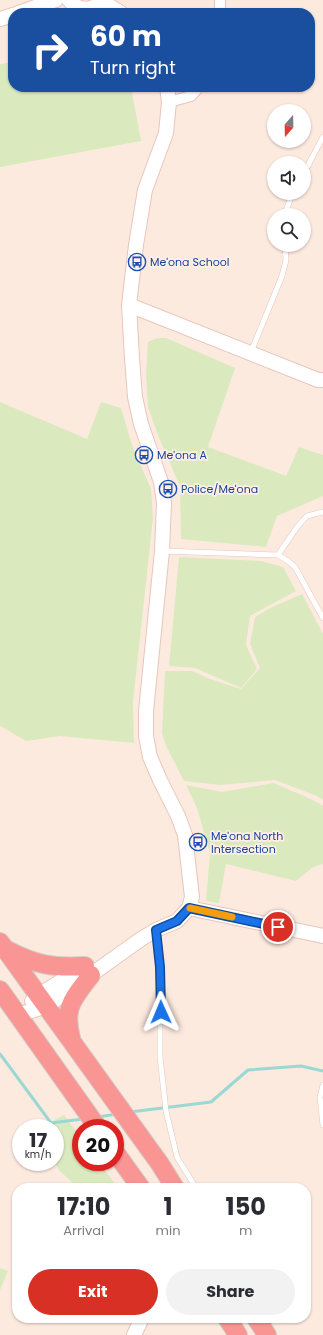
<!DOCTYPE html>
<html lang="en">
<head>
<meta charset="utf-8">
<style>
	body { margin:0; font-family:Poppins,sans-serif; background:#f2f2f3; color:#2b2b33; height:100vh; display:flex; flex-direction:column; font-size:15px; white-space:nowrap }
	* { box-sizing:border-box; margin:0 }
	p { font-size:13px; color:#7c7c81 }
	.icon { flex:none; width:22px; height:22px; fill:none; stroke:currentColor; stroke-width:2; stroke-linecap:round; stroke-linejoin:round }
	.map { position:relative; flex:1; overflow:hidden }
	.details { position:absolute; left:12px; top:1183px; width:299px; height:140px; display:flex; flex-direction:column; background:#fff; border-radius:16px; box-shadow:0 1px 3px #0004 }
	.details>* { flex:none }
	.guide { position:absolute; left:8px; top:8px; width:307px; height:84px; border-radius:16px; box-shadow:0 1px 3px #0004; background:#1a4fa0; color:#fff; overflow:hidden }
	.needle { width:26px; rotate:200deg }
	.buttons { position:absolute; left:267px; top:104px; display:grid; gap:8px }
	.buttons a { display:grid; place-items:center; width:44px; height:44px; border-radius:50%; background:#fff; box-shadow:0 1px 3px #0004; font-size:20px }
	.speed { position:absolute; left:12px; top:1119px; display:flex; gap:8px; font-size:20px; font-weight:700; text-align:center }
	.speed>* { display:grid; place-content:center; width:52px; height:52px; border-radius:50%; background:#fff; box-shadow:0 1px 3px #0004; line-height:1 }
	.speed small { font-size:10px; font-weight:400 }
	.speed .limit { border:6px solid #d22; background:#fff; color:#111 }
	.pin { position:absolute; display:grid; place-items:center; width:34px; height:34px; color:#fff; margin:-17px; border:2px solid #fff; border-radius:50%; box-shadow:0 1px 4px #0007 }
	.me { position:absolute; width:44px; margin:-22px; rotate:359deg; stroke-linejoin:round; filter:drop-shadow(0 0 3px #0008) }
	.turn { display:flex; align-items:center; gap:14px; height:84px; padding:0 16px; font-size:18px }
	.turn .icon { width:52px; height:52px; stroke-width:2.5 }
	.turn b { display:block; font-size:28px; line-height:34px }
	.eta { display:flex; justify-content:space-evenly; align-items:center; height:68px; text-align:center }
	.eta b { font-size:24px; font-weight:700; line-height:28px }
	.button { display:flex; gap:8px; margin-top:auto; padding:8px 16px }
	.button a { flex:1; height:46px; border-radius:24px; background:#d93025; color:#fff; font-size:16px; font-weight:700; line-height:46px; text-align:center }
	.button a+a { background:#f2f2f3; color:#2b2b33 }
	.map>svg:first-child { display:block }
</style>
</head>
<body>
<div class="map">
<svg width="323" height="1335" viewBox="0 0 323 1335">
	<rect width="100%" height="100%" fill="#fdeadf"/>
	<path fill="#daeabe" d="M13,62V87H131L141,141L0,167V64Z
		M157,338H166L235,368L208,447L286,476L299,447L323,455V496L277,516L266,547L181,539L180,486L159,438L148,407L146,375L148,342Z
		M0,402L87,439L101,402L121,408L132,445L151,489L153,518L133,702L134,743L60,736L26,741L0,726Z
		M179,557L261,561L283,567L296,591L250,616L246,645L257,669L241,688L195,668L169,666Z
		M302,594L323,634V800L317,796L275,780L221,785L184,781L166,746L162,733L165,671H192L210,679L241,689L260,668L250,644L255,617L270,608Z
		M274,783L315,801L323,806V864L313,867L296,881L226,864L219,903L206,901L210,853L197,808L186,785L222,792Z
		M64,1115L81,1138V1162H99L118,1188H78L59,1170L54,1162H55V1128H39Z
		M0,1268L8,1271L0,1290Z"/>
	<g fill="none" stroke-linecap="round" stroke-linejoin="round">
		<path stroke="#9ad8d3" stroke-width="3" d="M0,1054L51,1123L83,1119
			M130,1112L211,1102L248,1070L301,1066L323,1071
			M98,1117L117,1114"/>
		<defs>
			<path id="lane" d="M304,173L323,137
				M284,215L293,193
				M251,352L282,276L286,260L285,245
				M163,551L278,555L288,561L295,567L323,618
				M278,555L297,527L307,516L323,512
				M156,931L160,967V1057L166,1111L177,1157L196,1188
				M323,1085L320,1097L323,1125"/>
			<path id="street" d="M220,13V0
				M169,102L191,96L199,87"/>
			<path id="secondary" d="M69,0C78,12 94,11 103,0
				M102,1L121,13
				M18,13L56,0
				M0,19L13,15
				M129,305L318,380H323
				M189,908L323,936
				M32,1001L39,995L85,966
				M18,1015L47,1006L141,939L156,930L177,921L189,908L192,897L185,835L178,816L160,780L150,757L146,736V711L162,551L164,503L161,482L141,424L135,397L132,358L129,305L136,245L145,190L166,133L169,102L167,87
				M134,1335L142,1318"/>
			<path id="highway" d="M0,942L160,1164L175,1188
				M7,950C36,965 53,968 85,966
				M0,990L98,1128
				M71,1038C63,1007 73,999 91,975
				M115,1152L141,1188
				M227,1318L238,1335
				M256,1318L267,1335"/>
		</defs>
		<use href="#lane" stroke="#e3c6be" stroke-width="6"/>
		<use href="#street" stroke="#e3c6be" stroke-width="12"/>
		<use href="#secondary" stroke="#e8c5bb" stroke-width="16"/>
		<use href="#highway" stroke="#d5c9c8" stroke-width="20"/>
		<use href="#lane" stroke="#fff" stroke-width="5"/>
		<use href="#street" stroke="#fff" stroke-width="10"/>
		<use href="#secondary" stroke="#fff" stroke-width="14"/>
		<use href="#highway" stroke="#f99693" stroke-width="18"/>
	</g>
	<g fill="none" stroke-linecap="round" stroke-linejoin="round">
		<defs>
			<path id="route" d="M161,1012L160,967L156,930L177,921L189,908L278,927"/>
		</defs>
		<use href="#route" stroke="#114b97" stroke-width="10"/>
		<use href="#route" stroke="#1a73e8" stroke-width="7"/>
		<path stroke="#f59e0b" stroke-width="7" d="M190,908L232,917"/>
	</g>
	<defs>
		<symbol id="bus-ring" viewBox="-11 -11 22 22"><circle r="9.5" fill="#ffefe6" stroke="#1a4fb4" stroke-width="1.5"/><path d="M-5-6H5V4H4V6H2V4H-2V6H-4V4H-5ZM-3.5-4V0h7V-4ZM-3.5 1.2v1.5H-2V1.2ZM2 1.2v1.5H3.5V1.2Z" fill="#1a4fb4"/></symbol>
	</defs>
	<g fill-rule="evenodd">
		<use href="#bus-ring" x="127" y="252" width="20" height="20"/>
		<use href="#bus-ring" x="134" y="445" width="20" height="20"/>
		<use href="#bus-ring" x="158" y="479" width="20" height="20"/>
		<use href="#bus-ring" x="188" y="832" width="20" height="20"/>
	</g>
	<g text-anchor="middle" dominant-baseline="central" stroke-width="3.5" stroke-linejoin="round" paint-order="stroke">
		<g font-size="11" fill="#164399" stroke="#ffefe6" text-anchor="start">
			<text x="150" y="262">Me'ona School</text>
			<text x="157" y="455">Me'ona A</text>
			<text x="181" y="489">Police/Me'ona</text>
			<text x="211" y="836">Me'ona North<tspan x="211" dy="13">Intersection</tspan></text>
		</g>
	</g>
</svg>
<div class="buttons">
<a><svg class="needle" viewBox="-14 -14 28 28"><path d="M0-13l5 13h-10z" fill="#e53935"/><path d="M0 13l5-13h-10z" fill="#7c7c81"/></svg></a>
<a><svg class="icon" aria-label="sound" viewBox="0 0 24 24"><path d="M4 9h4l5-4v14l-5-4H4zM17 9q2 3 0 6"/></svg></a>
<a><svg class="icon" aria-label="search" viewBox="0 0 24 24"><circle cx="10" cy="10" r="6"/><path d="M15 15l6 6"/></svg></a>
</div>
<div class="speed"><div>17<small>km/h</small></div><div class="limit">20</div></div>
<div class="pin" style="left:278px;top:927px;background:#d93025"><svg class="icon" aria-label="arrive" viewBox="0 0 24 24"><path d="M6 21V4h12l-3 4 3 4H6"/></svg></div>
<svg class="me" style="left:161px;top:1012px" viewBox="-20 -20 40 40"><path d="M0-17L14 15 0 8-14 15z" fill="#1a73e8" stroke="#fff" stroke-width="4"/></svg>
<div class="guide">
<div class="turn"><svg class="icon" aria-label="right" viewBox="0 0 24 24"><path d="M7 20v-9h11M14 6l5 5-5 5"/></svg><div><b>60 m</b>Turn right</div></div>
</div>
<section class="details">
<div class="eta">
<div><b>17:10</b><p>Arrival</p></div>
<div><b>1</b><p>min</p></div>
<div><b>150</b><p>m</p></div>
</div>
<div class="button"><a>Exit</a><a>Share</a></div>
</section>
</div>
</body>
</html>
